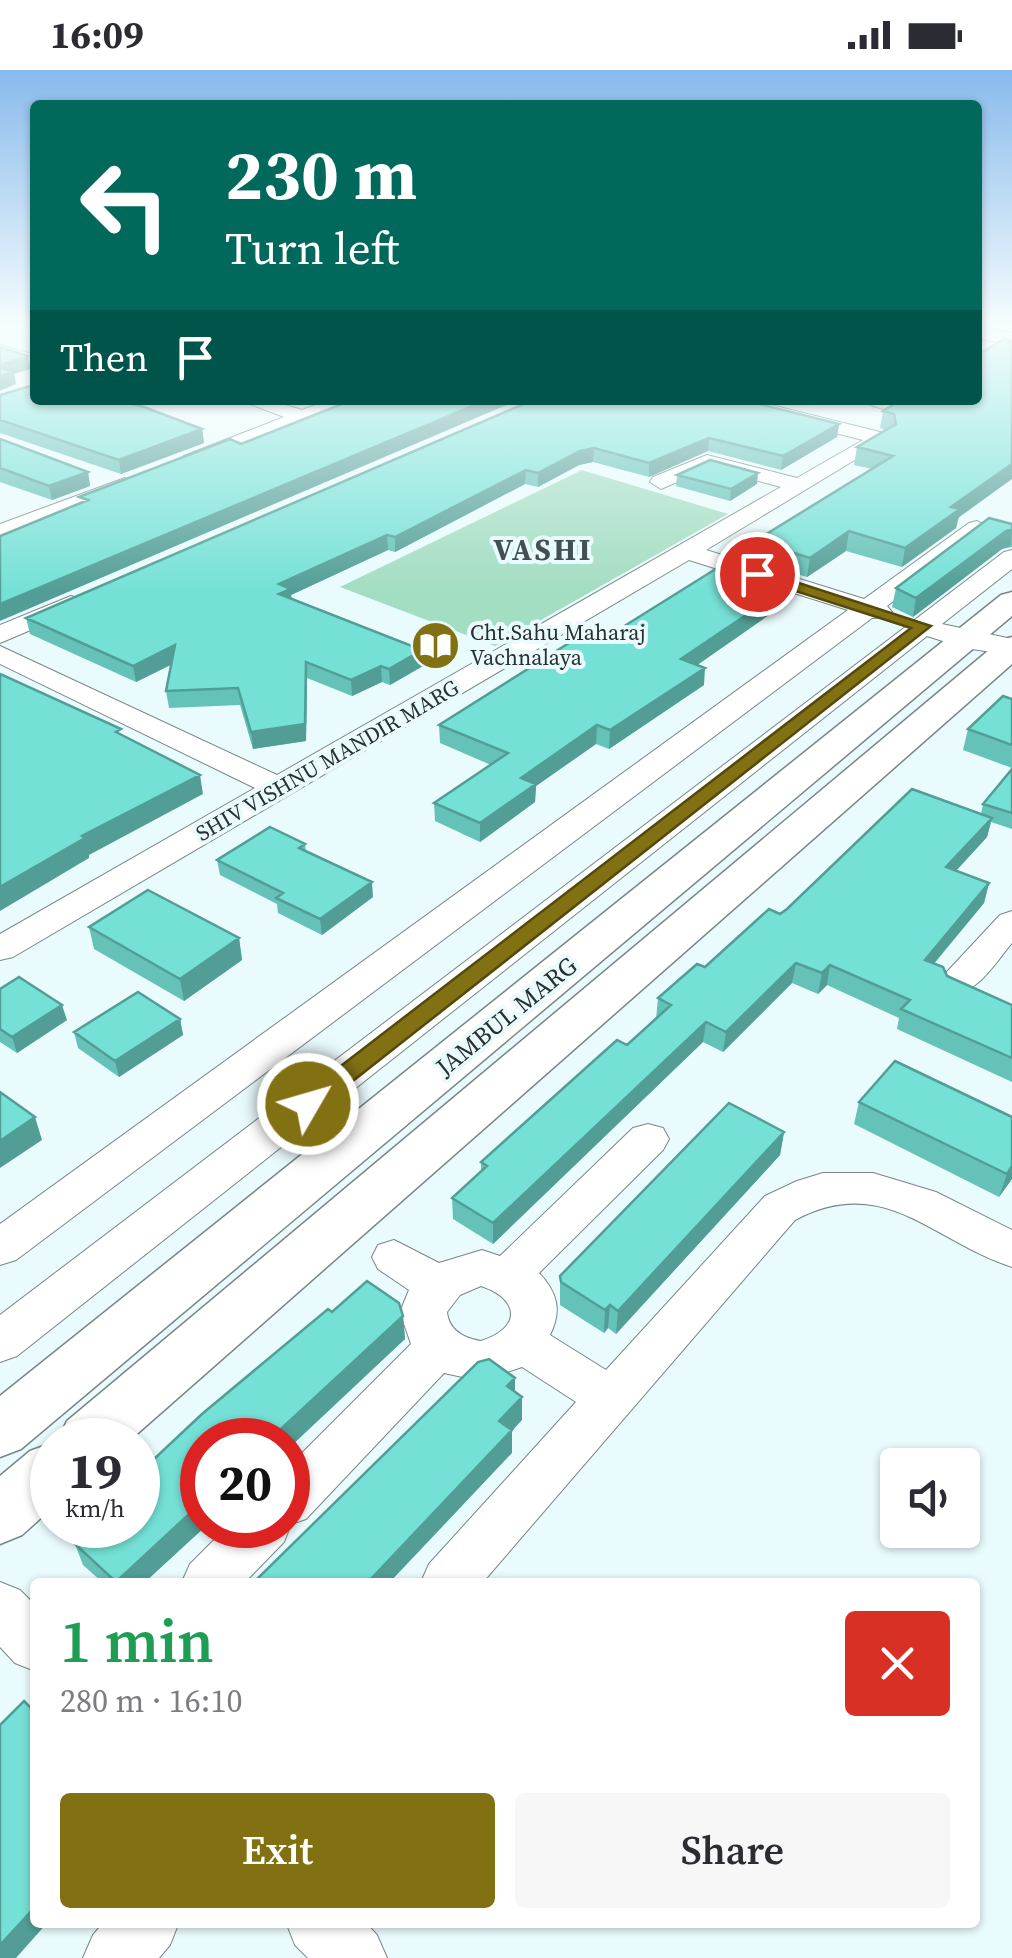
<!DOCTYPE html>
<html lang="en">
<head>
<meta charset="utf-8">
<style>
	body { margin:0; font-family:"Source Serif 4",serif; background:#f7f7f7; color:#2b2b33; height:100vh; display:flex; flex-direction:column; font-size:38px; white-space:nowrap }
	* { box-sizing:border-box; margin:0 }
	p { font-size:32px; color:#7c7c81 }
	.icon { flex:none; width:55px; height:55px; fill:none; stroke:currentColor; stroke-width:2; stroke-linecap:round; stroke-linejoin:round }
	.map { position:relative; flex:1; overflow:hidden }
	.drawer { position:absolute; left:30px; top:1508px; width:950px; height:350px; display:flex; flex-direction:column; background:#fff; border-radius:10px; box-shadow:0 2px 8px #0004 }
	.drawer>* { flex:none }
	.guide { position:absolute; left:30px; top:30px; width:952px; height:305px; border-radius:10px; box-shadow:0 2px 8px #0004; background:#00695c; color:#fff; overflow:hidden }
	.buttons { position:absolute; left:880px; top:1378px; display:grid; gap:20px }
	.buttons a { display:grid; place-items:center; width:100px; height:100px; border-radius:10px; background:#fff; box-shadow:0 2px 8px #0004; font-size:50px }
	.speed { position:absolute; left:30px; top:1348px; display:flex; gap:20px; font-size:50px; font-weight:700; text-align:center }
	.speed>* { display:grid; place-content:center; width:130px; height:130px; border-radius:50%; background:#fff; box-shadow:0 2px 8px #0004; line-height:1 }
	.speed small { font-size:25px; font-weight:400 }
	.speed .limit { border:15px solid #d22; background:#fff; color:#111 }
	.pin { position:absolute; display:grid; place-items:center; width:85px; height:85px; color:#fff; margin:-42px; border:5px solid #fff; border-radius:50%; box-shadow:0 2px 10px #0007 }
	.me { position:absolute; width:110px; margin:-55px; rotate:52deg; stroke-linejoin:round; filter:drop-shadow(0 0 8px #0008) }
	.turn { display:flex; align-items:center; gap:35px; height:210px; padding:0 30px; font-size:45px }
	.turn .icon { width:130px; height:130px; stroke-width:2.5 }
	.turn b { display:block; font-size:70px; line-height:85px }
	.then { display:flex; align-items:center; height:95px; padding:0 30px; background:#0003; gap:20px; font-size:38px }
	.round { display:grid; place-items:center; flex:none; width:105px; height:105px; border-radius:10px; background:#f7f7f7 }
	.overview { display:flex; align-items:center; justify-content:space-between; height:170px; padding:0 30px }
	h1 { font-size:60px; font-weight:600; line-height:75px; color:#1e9e55 }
	.action { display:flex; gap:20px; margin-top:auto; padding:20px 30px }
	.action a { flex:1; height:115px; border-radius:10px; background:#827112; color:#fff; font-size:40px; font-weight:600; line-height:115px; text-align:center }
	.action a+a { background:#f7f7f7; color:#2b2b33 }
	.status { display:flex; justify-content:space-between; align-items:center; height:70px; padding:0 50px; background:#fff; direction:ltr }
	.status svg { height:28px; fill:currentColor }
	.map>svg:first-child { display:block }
</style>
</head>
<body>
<div class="status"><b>16:09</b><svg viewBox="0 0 49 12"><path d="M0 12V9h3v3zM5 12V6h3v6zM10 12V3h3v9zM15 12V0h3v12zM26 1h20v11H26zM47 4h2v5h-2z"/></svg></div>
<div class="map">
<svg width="1012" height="1888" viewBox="0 0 1012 1888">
	<rect width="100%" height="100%" fill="#eafbfd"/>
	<path fill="#a3ddc2" d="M582,400L728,444L495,576L340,517Z"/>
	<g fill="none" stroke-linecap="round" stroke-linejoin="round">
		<defs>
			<path id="minor" d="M0,275L35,285V296L0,286Z
				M240,330H269L302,340L329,330H357L198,394H184L180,390L184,386L284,347Z
				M718,330H751L888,364L891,368L706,480L864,529L969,453L977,451L989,458L887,536L892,542L888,547L872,548L16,1190L0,1195V1154L848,540L689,490L13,887L0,890V864L255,718L0,594V576L277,705L781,417L709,398L661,419L650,412L653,407L707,385L797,408L863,370L721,334Z
				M856,330H908L883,339Z
				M125,408L136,415L133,420L0,469V454Z
				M1012,480V499L942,554L1012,569V585L965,578L927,566L17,1286L0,1292V1245L1004,482Z
				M71,526L80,529L84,534L80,539L0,573V555Z
				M1012,841V873C993,895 975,930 944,921L939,913L944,905L1000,845Z
				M648,1054L663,1058L669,1069L663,1080L539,1203C558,1223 562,1241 550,1265L606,1300L765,1126L797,1111L823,1103H873L936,1122L1012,1160V1197C933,1172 885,1102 795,1150L483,1512H421L429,1494L576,1332L522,1297L481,1311L444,1303L306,1449L291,1454L284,1472L245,1512H182L190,1494L229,1455H288V1397L411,1274L400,1242L409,1220L378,1199L372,1187L378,1175L394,1170L439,1193L482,1180L500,1186L633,1058ZM481,1216C520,1229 522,1258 481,1271C464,1268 449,1261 447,1242L460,1225Z
				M0,1512L20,1520L35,1535V1601L15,1593L0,1577Z
				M104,1852H179L170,1875L159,1888H83L93,1865Z
				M286,1852H365L377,1865L387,1888H308L295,1875Z"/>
			<path id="major" d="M978,257L1012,263V275L978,268Z
				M1012,522V546L21,1379L0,1387V1326L1001,525Z
				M1012,567V594L130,1370H58L67,1351L1001,570Z
				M52,1373V1438L22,1465L0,1474V1406L30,1381Z"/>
		</defs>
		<use href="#minor" stroke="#778688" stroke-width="2"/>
		<use href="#major" stroke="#778688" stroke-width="3"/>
		<use href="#minor" fill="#fff" fill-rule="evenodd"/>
		<use href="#major" fill="#fff" fill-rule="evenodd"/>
	</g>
	<path fill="#65c2b8" d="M1012,271L956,458L902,497L846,481L807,507L753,491L755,471L872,399L854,395L857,377L886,360L880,358L883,341Z
		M0,325L202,359L204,373L121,404L0,363Z
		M533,330L839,354L837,367L781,400L708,381L649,407L593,392L579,395L538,417L525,414L395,482L388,480L291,525L292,529L422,580L423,596L390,615L382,612L352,626L307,608L306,671L253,679L240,635L169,638L166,621L171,595L136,612L30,564L26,548Z
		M0,369L88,402L90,416L52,430L0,412Z
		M677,405L757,414L730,431L676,416Z
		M1012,454V477L1002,479L913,547L892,537L896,518Z
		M784,524L781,526L779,538L697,595L704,615L609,679L596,674L536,716L535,732L480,772L435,751L434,733L491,695L440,673L439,655L610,565Z
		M1012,629V698L963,680L968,659Z
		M1012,699V759L991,752L987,767L956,801L989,813L984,833L934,894L947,906L1012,935V1012L897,959L899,948L827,915L818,924L792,913L723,982L703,972L493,1174L453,1149L452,1128L481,1102V1092L627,975L656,949L658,928L780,844L981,744L983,734Z
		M305,774L306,781L373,827L322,865L278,843L277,834L220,805L217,790Z
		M89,857L239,868L242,890L184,931L94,879Z
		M0,919L67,950L17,983L0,972Z
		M180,949L183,965L119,1007L78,978L74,962Z
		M859,1032L1012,1047V1109L999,1127L854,1054Z
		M784,1062L780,1085L616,1264L608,1258L604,1263L560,1235V1206Z
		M332,1242L403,1246L405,1269L202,1455H207L145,1512H102L83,1495L75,1474Z"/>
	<path fill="#529e96" d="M28,286L31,299L14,304L16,314L0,321V295Z
		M487,330H518L0,551V534Z
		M839,354L837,367L781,400L783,386Z
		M202,359L204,373L121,404L119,390Z
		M709,368L708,381L649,407V393Z
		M594,378L593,392L579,395L538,417V403L580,381Z
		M1012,394V409L958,448L956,458L902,497L905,478L951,437Z
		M526,400L525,414L395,482V467Z
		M88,402L90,416L52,430L49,416Z
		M758,403L757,414L730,431L731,419Z
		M1012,459L1011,476L1002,479L913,547L916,528L1006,461Z
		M849,461L846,481L807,507L810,488Z
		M387,465L388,480L291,525L292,534L279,524V514Z
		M786,507L784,524L781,526L779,538L680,607L681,589L771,517Z
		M175,575L178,591L136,612L133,596Z
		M422,580L423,596L390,615L389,599Z
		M306,592L307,608L306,671L253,679L251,662Z
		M381,596L382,612L352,626L351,610Z
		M705,598L704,615L609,679L610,660Z
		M597,655L596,674L536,716L535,732L480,772V753L521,708Z
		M200,705L203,724L89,785V788L0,841V817L82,766Z
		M992,748L987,767L941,817L946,797Z
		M372,812L373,827L322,865L320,849Z
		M989,813L984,833L920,910L925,890Z
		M239,868L242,890L184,931L180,909Z
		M796,893L792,913L723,982L726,962Z
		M830,895L827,915L818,924L822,903Z
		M62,935L67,950L17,983L12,967Z
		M180,949L183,965L119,1007L115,991Z
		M706,952L703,972L493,1174V1153Z
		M35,1047L42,1070L0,1098V1071Z
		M784,1062L780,1085L616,1264L618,1241Z
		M1012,1096V1109L999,1127L1007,1104Z
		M610,1235L608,1258L604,1263L605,1240Z
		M403,1246L405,1269L288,1379V1370H269Z
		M515,1308V1330L507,1316Z
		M522,1327V1350L512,1361V1383L390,1512H368L499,1351Z
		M202,1432V1455H207L145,1512H116Z
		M35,1837V1852H48L16,1888H0V1875Z"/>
	<path fill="#75e1d6" stroke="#529e96" stroke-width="2.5" d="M1004,269L1012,271V394L951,437L960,439L905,478L849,461L810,488L755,471L893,386L857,377L896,354L894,344L883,341L901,330H978V285Z
		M0,277L28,286L0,295Z
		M0,298L13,301L0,307Z
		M35,311V330H117L144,337L202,359L119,390L0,350V325L34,315Z
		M352,330H487L0,534V466L88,430L79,427L230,369L241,374Z
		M533,330H743L839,354L783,386L709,368L649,393L594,378L580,381L538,403L526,400L395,467L387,465L279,514L291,519L279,524L422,580L389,599L381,596L351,610L306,592L305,654L251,662L238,618L166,621L175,575L133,596L26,548Z
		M0,369L88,402L49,416L0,398Z
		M710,390L758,403L731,419L677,405Z
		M989,448L1012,454V459L1006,461L916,528L896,518Z
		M730,490L786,507L771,517L782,521L681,589L705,598L610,660L597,655L521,708L536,714L480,753L434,733L508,683L439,655L591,559L610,565Z
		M0,604L121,659L116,662L200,705L82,766L85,768L0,817Z
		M1003,626L1012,629V675L968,659Z
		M1012,699V743L983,734Z
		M912,719L992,748L946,797L989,813L925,890L943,897L947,906L1012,935V988L901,939L910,930L830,895L822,903L796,893L726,962L706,952L493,1153L452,1128L487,1096L481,1092L617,970L627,975L671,935L658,928L697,894L705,897L769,839L780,844L787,839Z
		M270,757L305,774L299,778L372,812L320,849L276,828L283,823L217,790Z
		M148,820L239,868L180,909L89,857Z
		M19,907L62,935L12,967L0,959V919Z
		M138,922L180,949L115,991L74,962Z
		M895,991L1012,1047V1096L1007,1104L859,1032Z
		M0,1022L35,1047L0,1071Z
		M729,1033L784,1062L618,1241L610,1235L605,1240L561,1212L560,1206Z
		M367,1211L399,1233L403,1246L269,1370H202V1432L116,1512L75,1474L96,1455H138V1404L202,1344L328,1239L332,1242Z
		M489,1289L515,1308L507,1316L522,1327L499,1351L512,1360L368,1512H254L478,1292Z
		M24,1631L35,1642V1837L0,1875V1655Z"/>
	<linearGradient id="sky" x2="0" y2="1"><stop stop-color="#88baec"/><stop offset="0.49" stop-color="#f6fdfe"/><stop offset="1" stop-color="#f6fdfe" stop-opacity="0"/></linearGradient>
	<rect width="1012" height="521" fill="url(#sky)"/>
	<path fill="#827112" stroke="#54490c" stroke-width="2.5" d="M752,501H762L931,556L316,1040H299L295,1034L299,1028L911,558L752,507Z"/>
	<defs>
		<symbol id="library-disc" viewBox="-11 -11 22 22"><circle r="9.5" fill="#827112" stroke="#eafbfd"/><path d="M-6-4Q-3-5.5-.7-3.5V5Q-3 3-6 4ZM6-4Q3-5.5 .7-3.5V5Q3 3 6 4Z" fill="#fff"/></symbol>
	</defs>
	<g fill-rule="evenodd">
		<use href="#library-disc" x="408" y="548" width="55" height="55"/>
	</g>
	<g text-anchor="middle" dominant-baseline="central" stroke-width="8" stroke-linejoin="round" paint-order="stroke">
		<g font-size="22" fill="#2a3031" stroke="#eafbfd" text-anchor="start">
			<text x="470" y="562">Cht.Sahu Maharaj<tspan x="470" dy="25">Vachnalaya</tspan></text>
		</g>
		<g font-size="22" fill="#2a3031" stroke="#eafbfd">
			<text transform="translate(327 690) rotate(-30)">SHIV VISHNU MANDIR MARG</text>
		</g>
		<g font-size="25" fill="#2a3031" stroke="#eafbfd">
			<text transform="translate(506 946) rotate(-39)">JAMBUL MARG</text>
		</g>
		<g font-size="30" font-weight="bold" letter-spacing="2.5" fill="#425052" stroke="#eafbfd">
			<text x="543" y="479">VASHI</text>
		</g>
	</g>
</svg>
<div class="buttons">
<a><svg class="icon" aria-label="sound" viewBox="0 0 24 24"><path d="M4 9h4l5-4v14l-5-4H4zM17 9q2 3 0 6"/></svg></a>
</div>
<div class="speed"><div>19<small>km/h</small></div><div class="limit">20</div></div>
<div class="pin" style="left:757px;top:504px;background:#d93025"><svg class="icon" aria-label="arrive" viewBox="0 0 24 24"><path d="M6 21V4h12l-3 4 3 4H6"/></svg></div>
<svg class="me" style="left:308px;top:1034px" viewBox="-20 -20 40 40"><circle r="17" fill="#827112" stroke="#fff" stroke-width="3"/><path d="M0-11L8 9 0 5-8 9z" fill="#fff"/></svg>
<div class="guide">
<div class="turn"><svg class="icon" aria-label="left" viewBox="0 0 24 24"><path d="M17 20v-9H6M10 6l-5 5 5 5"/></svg><div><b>230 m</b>Turn left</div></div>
<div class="then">Then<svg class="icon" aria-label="arrive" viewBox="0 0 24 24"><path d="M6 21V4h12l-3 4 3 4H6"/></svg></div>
</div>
<section class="drawer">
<div class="overview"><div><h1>1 min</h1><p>280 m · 16:10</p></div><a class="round" style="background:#d93025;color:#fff"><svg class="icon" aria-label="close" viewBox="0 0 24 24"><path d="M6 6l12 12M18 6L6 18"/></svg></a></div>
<div class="action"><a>Exit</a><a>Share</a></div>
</section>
</div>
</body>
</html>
